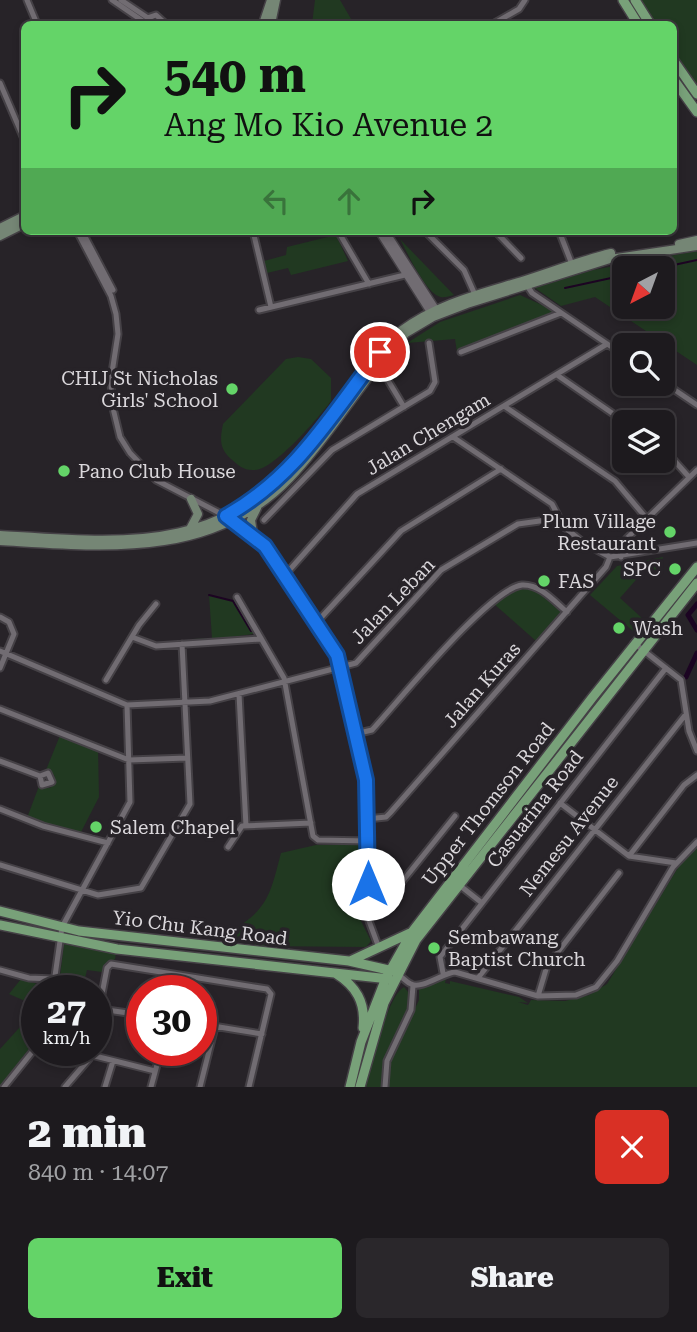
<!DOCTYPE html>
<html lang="en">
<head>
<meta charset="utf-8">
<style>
	body { margin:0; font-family:"Roboto Serif",serif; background:#2a272b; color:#f1f3f6; height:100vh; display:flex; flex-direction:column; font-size:26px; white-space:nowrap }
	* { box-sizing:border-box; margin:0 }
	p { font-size:23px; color:#a0a1a4 }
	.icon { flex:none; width:38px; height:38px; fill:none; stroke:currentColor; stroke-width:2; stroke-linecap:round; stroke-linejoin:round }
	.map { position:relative; height:1087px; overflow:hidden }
	.sheet { display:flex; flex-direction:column; background:#1d1a1e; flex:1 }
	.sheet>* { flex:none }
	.banner { position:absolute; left:21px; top:21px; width:656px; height:214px; border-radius:10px; box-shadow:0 4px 10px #0003,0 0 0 2px #3b383c; background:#64d468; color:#111; overflow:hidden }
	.needle { width:46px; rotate:221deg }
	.buttons { position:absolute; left:612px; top:256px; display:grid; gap:14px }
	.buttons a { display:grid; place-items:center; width:63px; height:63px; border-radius:10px; background:#1d1a1e; box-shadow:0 4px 10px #0003,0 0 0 2px #3b383c; font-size:35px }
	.speed { position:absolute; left:21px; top:975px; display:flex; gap:14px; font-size:35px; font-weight:700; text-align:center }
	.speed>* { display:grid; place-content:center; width:91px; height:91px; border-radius:50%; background:#1d1a1e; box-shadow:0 4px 10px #0003,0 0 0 2px #3b383c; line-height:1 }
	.speed small { font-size:18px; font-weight:400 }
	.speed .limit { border:10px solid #d22; background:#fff; color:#111 }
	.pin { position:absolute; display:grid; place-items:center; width:60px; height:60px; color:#fff; margin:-30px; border:4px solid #fff; border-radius:50%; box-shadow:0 2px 7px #0007 }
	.me { position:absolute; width:77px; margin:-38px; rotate:0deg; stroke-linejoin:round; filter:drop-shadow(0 0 5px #0008) }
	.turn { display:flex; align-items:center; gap:24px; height:147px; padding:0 28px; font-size:32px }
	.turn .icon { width:91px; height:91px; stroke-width:2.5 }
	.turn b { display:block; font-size:49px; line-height:60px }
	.lanes { display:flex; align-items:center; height:66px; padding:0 28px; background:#0003; justify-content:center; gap:35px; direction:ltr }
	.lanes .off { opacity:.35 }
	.round { display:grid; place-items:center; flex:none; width:74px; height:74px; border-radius:10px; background:#2a272b }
	.overview { display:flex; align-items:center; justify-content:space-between; height:119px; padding:0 28px }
	h1 { font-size:42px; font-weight:800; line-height:52px }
	.primary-button { display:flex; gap:14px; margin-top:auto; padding:14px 28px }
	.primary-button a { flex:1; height:80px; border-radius:10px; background:#64d468; color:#111; font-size:28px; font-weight:800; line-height:80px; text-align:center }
	.primary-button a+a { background:#2a272b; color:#f1f3f6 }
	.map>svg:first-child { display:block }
</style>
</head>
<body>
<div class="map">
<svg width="697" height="1087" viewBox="0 0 697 1087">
	<rect width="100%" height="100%" fill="#272328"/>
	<path fill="#213921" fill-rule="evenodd" d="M315,0H340L354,24H312Z
		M641,0H697V85L674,51V24H656Z
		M396,231H403L399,238L454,295C449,296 443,299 438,296C423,289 404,246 396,231Z
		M336,235L348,261L291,275L288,268L267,273L264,261L286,255L287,247Z
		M697,251V365L595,297L561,306L535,288L593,270ZM625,268H663V306H625Z
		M520,295L553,310L557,315L554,313L457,352L455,339L407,343L440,322Z
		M298,357L311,359L331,378V401C319,417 275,469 255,470C244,471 238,465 231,459C219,448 220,439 223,424L286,359Z
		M663,557L660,566L663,569L659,573L649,565L620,598L643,619L633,631L590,595L617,566Z
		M528,588L539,593L561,612L536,641L494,604L514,591Z
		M209,595L238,602L254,629L253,634L195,642L192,639L212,638Z
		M61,733L98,748L99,797L80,834L27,818L39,786L50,788L55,782L54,775L46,770Z
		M316,845H361L359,917L371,941L366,947L258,946L227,933C268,911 270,895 281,853Z
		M697,846V1087H388L390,1063L419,1000V987L447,974L445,983L450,984V981L519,997L528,1003L518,1002L528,1005L531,1000L565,1001L589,995L607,984L679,866Z
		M64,944L116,953L115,959L102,972L87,970L84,982L60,976Z
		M21,979L47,987L48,990H37V1039L0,1086V1049L20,1027L25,1001L9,994Z
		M404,987L413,998L384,1061L382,1087H366C371,1067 387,996 404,987Z"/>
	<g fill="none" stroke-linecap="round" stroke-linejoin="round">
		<path stroke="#1c0422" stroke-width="2" d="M660,268L697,260
			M565,288L625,275
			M209,595L233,601L251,631"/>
		<path stroke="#1c0422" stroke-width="5" d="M697,604L688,615L697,630
			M686,677L697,653"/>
		<defs>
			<path id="minor" d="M27,0L37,24
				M112,0L147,24
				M121,0L157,24
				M147,18L156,15L166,24
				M493,24L519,9L525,0
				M0,83L24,139
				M77,231L111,296L116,314L118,334L111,379L112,404L120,437L130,453L156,480L233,520L265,546L337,655L366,780L369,921L379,948
				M82,231L113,290
				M253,231L271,307
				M338,231L369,284
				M425,231L464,270L476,297
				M495,231L521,258
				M559,231L573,267
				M526,284L532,293L625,356
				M259,310L409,274
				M461,352L561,313
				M557,375L625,422
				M389,382L404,407
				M663,382L697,405
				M504,406L615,481L647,519
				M453,437L552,504L562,523
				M663,448L689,477
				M264,520L332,450L430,391L435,382L429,343
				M621,557L619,546L697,470
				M285,575L357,494L607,344
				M237,597L284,678L313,836L318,840L368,841
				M0,617L9,622L14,634L0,668
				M317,622L401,531L501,469
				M132,637L156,646L260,639
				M634,643L681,680L689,731L697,751
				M0,651L127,705L210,701L356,663L441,570L518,524L554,519L584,543L610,557L697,543
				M106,680L139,625L156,604
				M239,694L246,826
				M0,709L129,760L187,758
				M355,734L372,730C398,702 489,589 522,585C540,584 554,601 567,612
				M0,761L40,776L48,773L52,782L42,785L40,776
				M560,803L629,856L676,863
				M0,809L43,826L108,843
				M367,819L386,817L390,813L582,594L606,567L610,557
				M228,847L242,826L311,823
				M629,856L684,785L697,775
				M0,865L98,895L141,888L190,804L182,644
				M458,884L482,903
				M368,900L389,898L455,816
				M0,970L29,978L54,979
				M443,973L440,957L666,668
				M397,974C403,977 406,982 411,984C421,990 443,973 455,972L538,996L576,995L596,987L617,961L673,867L697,842
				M478,978L686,714
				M53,990L62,927L130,802L127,705
				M538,996L547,966L619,873
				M100,1009L142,1015
				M201,1024L262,1034
				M96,1025L107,968L111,964L267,989L271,994L249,1087
				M71,1050L155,1071
				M4,1087L37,1046
				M65,1087L89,1059L91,1050
				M105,1087L113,1061
				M151,1087L161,1050
				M200,1087L215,1027
				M385,1087L387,1061L411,1010L413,986"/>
			<path id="tertiary" d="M379,231L433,316
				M385,231L438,313"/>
			<path id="secondary" d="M263,24L271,0
				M271,24L276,0
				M0,228L24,216
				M0,236L24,224
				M679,244L697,240
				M190,529L198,514L191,499
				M253,534L251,520L257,508
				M0,535C128,543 226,555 313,442C341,405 365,359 402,330C438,303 483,293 525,280C553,271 582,260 611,253
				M0,541C102,547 212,560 290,478C328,438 356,389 392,348L406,333L433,317L467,304L610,259L697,246"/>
			<path id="primary" d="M623,0L638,24
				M635,0L650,24
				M674,61L697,94
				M674,80L697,112
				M0,911L79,931L349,961L393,971
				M0,925L117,949L389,979
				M350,961L410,933
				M335,973C356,986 366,1002 363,1028
				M350,1087L361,1042L386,978L412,932L592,698L697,567
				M360,1087L384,1003L416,940L697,583"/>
		</defs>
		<use href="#minor" stroke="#454146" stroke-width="9"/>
		<use href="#tertiary" stroke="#454146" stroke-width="10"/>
		<use href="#secondary" stroke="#454146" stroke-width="11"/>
		<use href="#primary" stroke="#454146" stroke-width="12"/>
		<use href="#minor" stroke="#716c72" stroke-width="5"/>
		<use href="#tertiary" stroke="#716c72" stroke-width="7"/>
		<use href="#secondary" stroke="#758675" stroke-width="8"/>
		<use href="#primary" stroke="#78a179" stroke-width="9"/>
	</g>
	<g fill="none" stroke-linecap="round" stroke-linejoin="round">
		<defs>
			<path id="route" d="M368,884L366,780L337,655L265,546L226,516C297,476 331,415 380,352"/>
		</defs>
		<use href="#route" stroke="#114b97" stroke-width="18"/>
		<use href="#route" stroke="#1a73e8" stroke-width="12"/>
	</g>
	<g fill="#64d468" stroke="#272328" stroke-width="2.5">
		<circle cx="232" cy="389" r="7"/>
		<circle cx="64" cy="471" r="7"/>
		<circle cx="670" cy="532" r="7"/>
		<circle cx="675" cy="569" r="7"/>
		<circle cx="544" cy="581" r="7"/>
		<circle cx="619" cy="628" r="7"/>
		<circle cx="96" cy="827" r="7"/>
		<circle cx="434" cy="948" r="7"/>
	</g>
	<g text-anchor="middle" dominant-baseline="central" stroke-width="7" stroke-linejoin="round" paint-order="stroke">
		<g font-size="19" fill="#dad7db" stroke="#272328" text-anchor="start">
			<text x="218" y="378" text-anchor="end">CHIJ St Nicholas<tspan x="218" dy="22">Girls' School</tspan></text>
			<text x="78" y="471">Pano Club House</text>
			<text x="656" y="521" text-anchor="end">Plum Village<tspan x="656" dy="22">Restaurant</tspan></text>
			<text x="661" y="569" text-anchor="end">SPC</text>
			<text x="558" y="581">FAS</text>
			<text x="633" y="628">Wash</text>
			<text x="110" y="827">Salem Chapel</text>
			<text x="448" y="937">Sembawang<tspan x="448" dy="22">Baptist Church</tspan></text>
		</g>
		<g font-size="19" fill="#dad7db" stroke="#272328">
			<text transform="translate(428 434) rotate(-31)">Jalan Chengam</text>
			<text transform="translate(393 601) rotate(-46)">Jalan Leban</text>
			<text transform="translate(482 685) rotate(-49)">Jalan Kuras</text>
			<text transform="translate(488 804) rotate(-52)">Upper Thomson Road</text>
			<text transform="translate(535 809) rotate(-52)">Casuarina Road</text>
			<text transform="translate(569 836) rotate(-52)">Nemesu Avenue</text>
			<text transform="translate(200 928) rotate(7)">Yio Chu Kang Road</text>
		</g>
	</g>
</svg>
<div class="buttons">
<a><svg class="needle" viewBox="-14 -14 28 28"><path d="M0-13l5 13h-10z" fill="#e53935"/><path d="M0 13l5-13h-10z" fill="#a0a1a4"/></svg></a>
<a><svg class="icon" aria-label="search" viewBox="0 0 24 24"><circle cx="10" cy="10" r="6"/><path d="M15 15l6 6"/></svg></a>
<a><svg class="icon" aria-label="layers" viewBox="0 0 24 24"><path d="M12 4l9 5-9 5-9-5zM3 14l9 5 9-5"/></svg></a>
</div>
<div class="speed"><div>27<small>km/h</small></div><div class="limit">30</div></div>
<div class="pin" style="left:380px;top:352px;background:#d93025"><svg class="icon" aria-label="arrive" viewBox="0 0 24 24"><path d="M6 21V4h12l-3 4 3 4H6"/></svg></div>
<svg class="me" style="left:368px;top:884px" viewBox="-20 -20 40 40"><circle r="19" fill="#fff"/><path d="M0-13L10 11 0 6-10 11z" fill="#1a73e8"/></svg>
<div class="banner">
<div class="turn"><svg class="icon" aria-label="right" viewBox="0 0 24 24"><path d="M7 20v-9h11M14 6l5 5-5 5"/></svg><div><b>540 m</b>Ang Mo Kio Avenue 2</div></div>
<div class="lanes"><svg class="icon off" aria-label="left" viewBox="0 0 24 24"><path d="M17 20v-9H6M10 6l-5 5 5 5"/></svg><svg class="icon off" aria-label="ahead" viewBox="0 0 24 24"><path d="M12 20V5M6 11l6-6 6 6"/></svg><svg class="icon" aria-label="right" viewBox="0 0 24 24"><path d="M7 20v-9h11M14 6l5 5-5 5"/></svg></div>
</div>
</div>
<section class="sheet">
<div class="overview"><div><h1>2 min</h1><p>840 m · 14:07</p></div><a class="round" style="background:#d93025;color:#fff"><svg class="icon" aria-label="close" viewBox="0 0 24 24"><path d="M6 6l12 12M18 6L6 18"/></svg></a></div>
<div class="primary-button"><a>Exit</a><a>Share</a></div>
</section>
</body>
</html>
